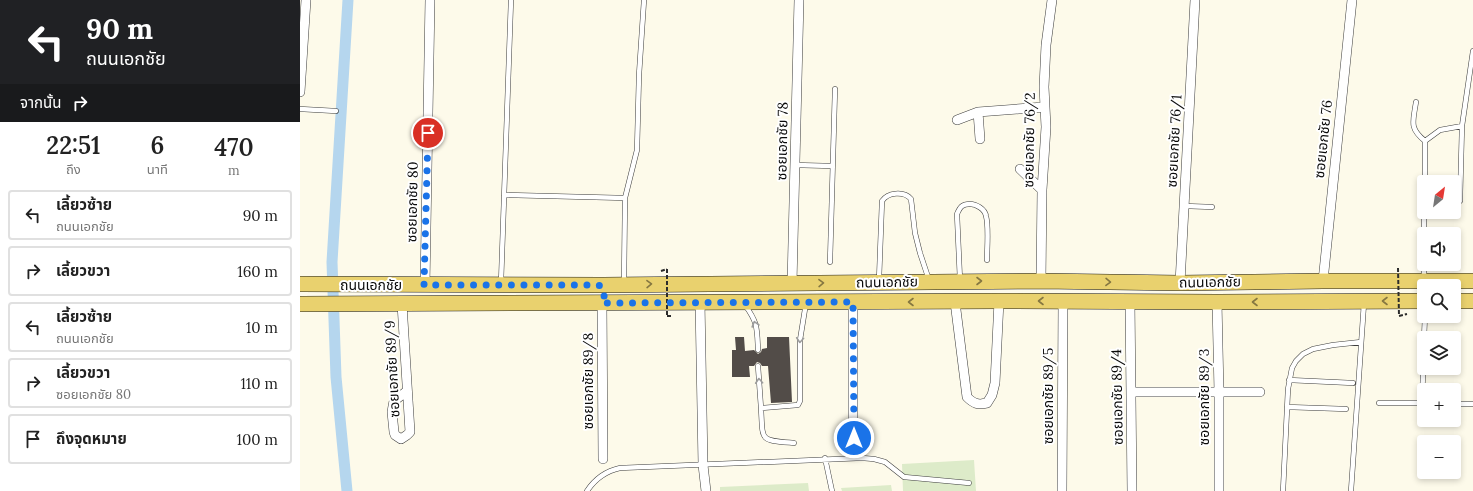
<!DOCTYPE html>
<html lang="th">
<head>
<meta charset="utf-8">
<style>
	body { margin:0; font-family:Lora,"Noto Sans Thai",serif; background:#f6f6f6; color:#222; height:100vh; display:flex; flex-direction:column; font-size:15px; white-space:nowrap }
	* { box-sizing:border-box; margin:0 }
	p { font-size:13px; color:#767676 }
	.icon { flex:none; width:22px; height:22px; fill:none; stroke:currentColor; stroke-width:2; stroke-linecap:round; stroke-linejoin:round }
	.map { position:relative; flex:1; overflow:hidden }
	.details { display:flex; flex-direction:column; background:#fff; width:300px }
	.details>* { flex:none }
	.top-card { background:#202124; color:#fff; overflow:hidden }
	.needle { width:26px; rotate:30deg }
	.controls { position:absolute; left:1117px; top:175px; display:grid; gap:8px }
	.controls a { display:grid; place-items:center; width:44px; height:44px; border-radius:4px; background:#fff; box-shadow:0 2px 6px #0003; font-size:20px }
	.pin { position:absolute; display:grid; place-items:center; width:34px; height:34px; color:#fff; margin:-17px; border:2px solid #fff; border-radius:50%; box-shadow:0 1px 4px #0007 }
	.me { position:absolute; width:44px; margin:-22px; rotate:0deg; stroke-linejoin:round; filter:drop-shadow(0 0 3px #0008) }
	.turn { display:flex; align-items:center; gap:14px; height:84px; padding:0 20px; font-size:18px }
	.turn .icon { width:52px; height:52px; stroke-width:2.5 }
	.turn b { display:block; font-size:28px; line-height:34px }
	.then { display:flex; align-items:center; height:38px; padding:0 20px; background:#0003; gap:8px; font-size:15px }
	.eta { display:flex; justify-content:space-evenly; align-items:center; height:68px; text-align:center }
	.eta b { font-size:24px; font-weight:600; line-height:28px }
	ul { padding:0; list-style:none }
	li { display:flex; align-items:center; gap:12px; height:50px; margin:0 8px 6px; padding:0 12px; border:2px solid #e0e0e0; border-radius:4px }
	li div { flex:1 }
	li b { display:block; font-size:15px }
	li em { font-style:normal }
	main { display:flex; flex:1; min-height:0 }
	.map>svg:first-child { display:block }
</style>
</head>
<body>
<main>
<section class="details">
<div class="top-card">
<div class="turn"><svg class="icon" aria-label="left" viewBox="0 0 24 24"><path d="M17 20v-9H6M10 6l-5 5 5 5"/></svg><div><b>90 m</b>ถนนเอกชัย</div></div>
<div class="then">จากนั้น<svg class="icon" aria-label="right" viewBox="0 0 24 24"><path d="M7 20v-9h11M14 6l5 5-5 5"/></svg></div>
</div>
<div class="eta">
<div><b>22:51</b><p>ถึง</p></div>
<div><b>6</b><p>นาที</p></div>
<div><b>470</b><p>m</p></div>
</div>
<ul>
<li><svg class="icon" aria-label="left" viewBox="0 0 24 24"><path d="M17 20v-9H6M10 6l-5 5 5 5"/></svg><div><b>เลี้ยวซ้าย</b><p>ถนนเอกชัย</p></div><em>90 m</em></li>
<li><svg class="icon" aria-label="right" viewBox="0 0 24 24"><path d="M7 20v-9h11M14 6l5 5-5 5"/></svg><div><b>เลี้ยวขวา</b></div><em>160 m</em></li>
<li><svg class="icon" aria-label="left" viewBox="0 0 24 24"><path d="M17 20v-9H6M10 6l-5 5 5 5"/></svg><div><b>เลี้ยวซ้าย</b><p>ถนนเอกชัย</p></div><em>10 m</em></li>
<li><svg class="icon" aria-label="right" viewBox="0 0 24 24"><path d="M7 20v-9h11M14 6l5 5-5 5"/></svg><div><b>เลี้ยวขวา</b><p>ซอยเอกชัย 80</p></div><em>110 m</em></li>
<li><svg class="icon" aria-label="arrive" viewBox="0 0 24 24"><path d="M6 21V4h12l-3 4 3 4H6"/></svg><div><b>ถึงจุดหมาย</b></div><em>100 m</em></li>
</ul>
</section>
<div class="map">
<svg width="1173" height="491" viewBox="0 0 1173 491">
	<rect width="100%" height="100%" fill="#fdfaea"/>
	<path fill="#ddebc9" d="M674,460L676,491H603L602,464Z
		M508,483L509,491H420V487Z
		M591,485L592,491H542L541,488Z"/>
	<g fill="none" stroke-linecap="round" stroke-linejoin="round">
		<path stroke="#b5d6ee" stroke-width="11" d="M47,491L36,377L32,262L48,0"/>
	</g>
	<path fill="#524c48" d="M435,337H444L445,351L454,350L458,354L461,352L462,349L467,348V337H489L492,402L471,403L468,366H462L460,363L457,362L454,366H449L450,377H432V350H436Z"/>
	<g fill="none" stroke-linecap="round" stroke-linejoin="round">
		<defs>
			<path id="lane" d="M1116,102C1113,122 1109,128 1125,141
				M0,109L36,111
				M495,165L532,166
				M1125,182V141L1140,130L1162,126L1173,51
				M204,195L325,198
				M1160,201L1162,126
				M885,206L912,207
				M1124,212V234
				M530,262L535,89
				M1124,264V279
				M579,280L582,201C588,192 604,191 611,199L615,233L620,253L629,280
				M660,280L657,214C660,207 662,204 670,204C676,204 685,209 686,216C689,227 687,248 687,260
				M201,283L211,0
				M324,283L325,198L337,150L339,75L344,0
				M445,305C458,323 457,328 458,350
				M1124,338L1125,316
				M458,366L461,408L498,405L500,401V340L506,303
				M989,380L1053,383
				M1079,403H1124
				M1122,403L1124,344
				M1154,404H1173
				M987,407L1046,409
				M461,408C463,442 459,440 494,443
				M525,458L532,491
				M287,491C295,479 306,471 320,468L562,458L574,459L585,462L604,477L669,483
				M983,491L988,389L992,368L996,361L1003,354L1013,349L1033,345L1061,342
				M1051,491L1064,303"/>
			<path id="street" d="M0,92L6,0
				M678,112L680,139
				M657,120L678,112L744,107
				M720,169L742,190
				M741,281L742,190L746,127L744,87L746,45L752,0
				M1023,281L1052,0
				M492,283L499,0
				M880,283L895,0
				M125,285L130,0
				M400,302L403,465L406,491
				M553,302V438
				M655,302L667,397C674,404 678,405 687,403L692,395L695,383L699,301
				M830,302L832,491
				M917,302L919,392V491
				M302,303L303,459
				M102,304L110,432L107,435L101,439L95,435L94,432L92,412L93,406L94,401L107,391
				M832,392H960
				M762,491L763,301"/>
			<path id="primary" d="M0,284L303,285L741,281L880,283L1023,281H1173
				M1154,301H1173
				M0,304L699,301L917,302L1124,301"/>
		</defs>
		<use href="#lane" stroke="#3d3d3d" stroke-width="5.5"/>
		<use href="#street" stroke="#3d3d3d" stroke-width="10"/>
		<use href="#primary" stroke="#1b1b1b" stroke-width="16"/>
		<path stroke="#2c2c2c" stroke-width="2" stroke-dasharray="4 2" stroke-linecap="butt" d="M361,271L367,269
			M367,316H372
			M1099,316L1107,314"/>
		<use href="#lane" stroke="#fff" stroke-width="4.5"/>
		<use href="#street" stroke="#fff" stroke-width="9"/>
		<use href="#primary" stroke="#e9d16e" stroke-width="15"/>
		<path stroke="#2c2c2c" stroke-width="2" stroke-dasharray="4 2" stroke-linecap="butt" d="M1098,268L1099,316
			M367,269V316"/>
	</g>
	<defs><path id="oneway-chevron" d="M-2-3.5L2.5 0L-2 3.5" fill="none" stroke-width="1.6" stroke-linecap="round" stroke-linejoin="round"/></defs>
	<g stroke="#857741">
		<use href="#oneway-chevron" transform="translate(679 281)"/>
		<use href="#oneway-chevron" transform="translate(808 282) rotate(1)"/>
		<use href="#oneway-chevron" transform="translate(521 283) rotate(-1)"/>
		<use href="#oneway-chevron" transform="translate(349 284) rotate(-1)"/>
		<use href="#oneway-chevron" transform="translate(741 301) rotate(180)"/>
		<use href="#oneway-chevron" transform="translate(1085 301) rotate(-180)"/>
		<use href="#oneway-chevron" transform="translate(611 302) rotate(180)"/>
		<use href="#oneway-chevron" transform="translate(955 302) rotate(180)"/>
	</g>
	<g stroke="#9d9d9d">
		<use href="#oneway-chevron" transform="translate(455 324) rotate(-106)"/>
		<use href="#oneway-chevron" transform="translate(500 340) rotate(94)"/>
		<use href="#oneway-chevron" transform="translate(459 381) rotate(-93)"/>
	</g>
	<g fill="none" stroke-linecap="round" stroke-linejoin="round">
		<path stroke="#1a73e8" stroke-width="7" stroke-dasharray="0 12.6" d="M128,133L124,285H299L305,293L302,303L553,302L554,438"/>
	</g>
	<g text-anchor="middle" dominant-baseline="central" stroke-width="4" stroke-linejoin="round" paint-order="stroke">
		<g font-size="14" fill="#0a0a0a" stroke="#fff">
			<text transform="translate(1023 139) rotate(-84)">ซอยเอกชัย 76</text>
			<text transform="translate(729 140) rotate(-89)">ซอยเอกชัย 76/2</text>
			<text transform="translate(482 141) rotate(-89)">ซอยเอกชัย 78</text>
			<text transform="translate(874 141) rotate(-87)">ซอยเอกชัย 76/1</text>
			<text transform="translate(112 202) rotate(-89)">ซอยเอกชัย 80</text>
			<text transform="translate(587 282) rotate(-1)">ถนนเอกชัย</text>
			<text transform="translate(910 282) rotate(-1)">ถนนเอกชัย</text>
			<text x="71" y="285">ถนนเอกชัย</text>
			<text transform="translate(92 369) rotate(-93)">ซอยเอกชัย 89/9</text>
			<text transform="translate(288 381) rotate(-90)">ซอยเอกชัย 89/8</text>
			<text transform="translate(748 396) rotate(-90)">ซอยเอกชัย 89/5</text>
			<text transform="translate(817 397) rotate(-91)">ซอยเอกชัย 89/4</text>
			<text transform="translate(904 397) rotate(-90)">ซอยเอกชัย 89/3</text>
		</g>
	</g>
</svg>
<div class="controls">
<a><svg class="needle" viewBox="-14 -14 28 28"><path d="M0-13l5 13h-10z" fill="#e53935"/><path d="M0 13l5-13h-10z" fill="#767676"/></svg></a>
<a><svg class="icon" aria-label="sound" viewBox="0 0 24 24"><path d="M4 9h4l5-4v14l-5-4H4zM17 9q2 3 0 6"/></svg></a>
<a><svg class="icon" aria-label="search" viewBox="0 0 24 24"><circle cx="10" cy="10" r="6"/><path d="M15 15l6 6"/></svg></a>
<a><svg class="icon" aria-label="layers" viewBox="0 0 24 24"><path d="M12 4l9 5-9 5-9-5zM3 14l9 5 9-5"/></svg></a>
<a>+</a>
<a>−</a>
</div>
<div class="pin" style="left:128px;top:133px;background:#d93025"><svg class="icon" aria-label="arrive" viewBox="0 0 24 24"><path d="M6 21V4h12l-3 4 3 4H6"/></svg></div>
<svg class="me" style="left:554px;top:438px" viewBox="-20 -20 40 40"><circle r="17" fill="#1a73e8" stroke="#fff" stroke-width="3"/><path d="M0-11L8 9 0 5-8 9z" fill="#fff"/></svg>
</div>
</main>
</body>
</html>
